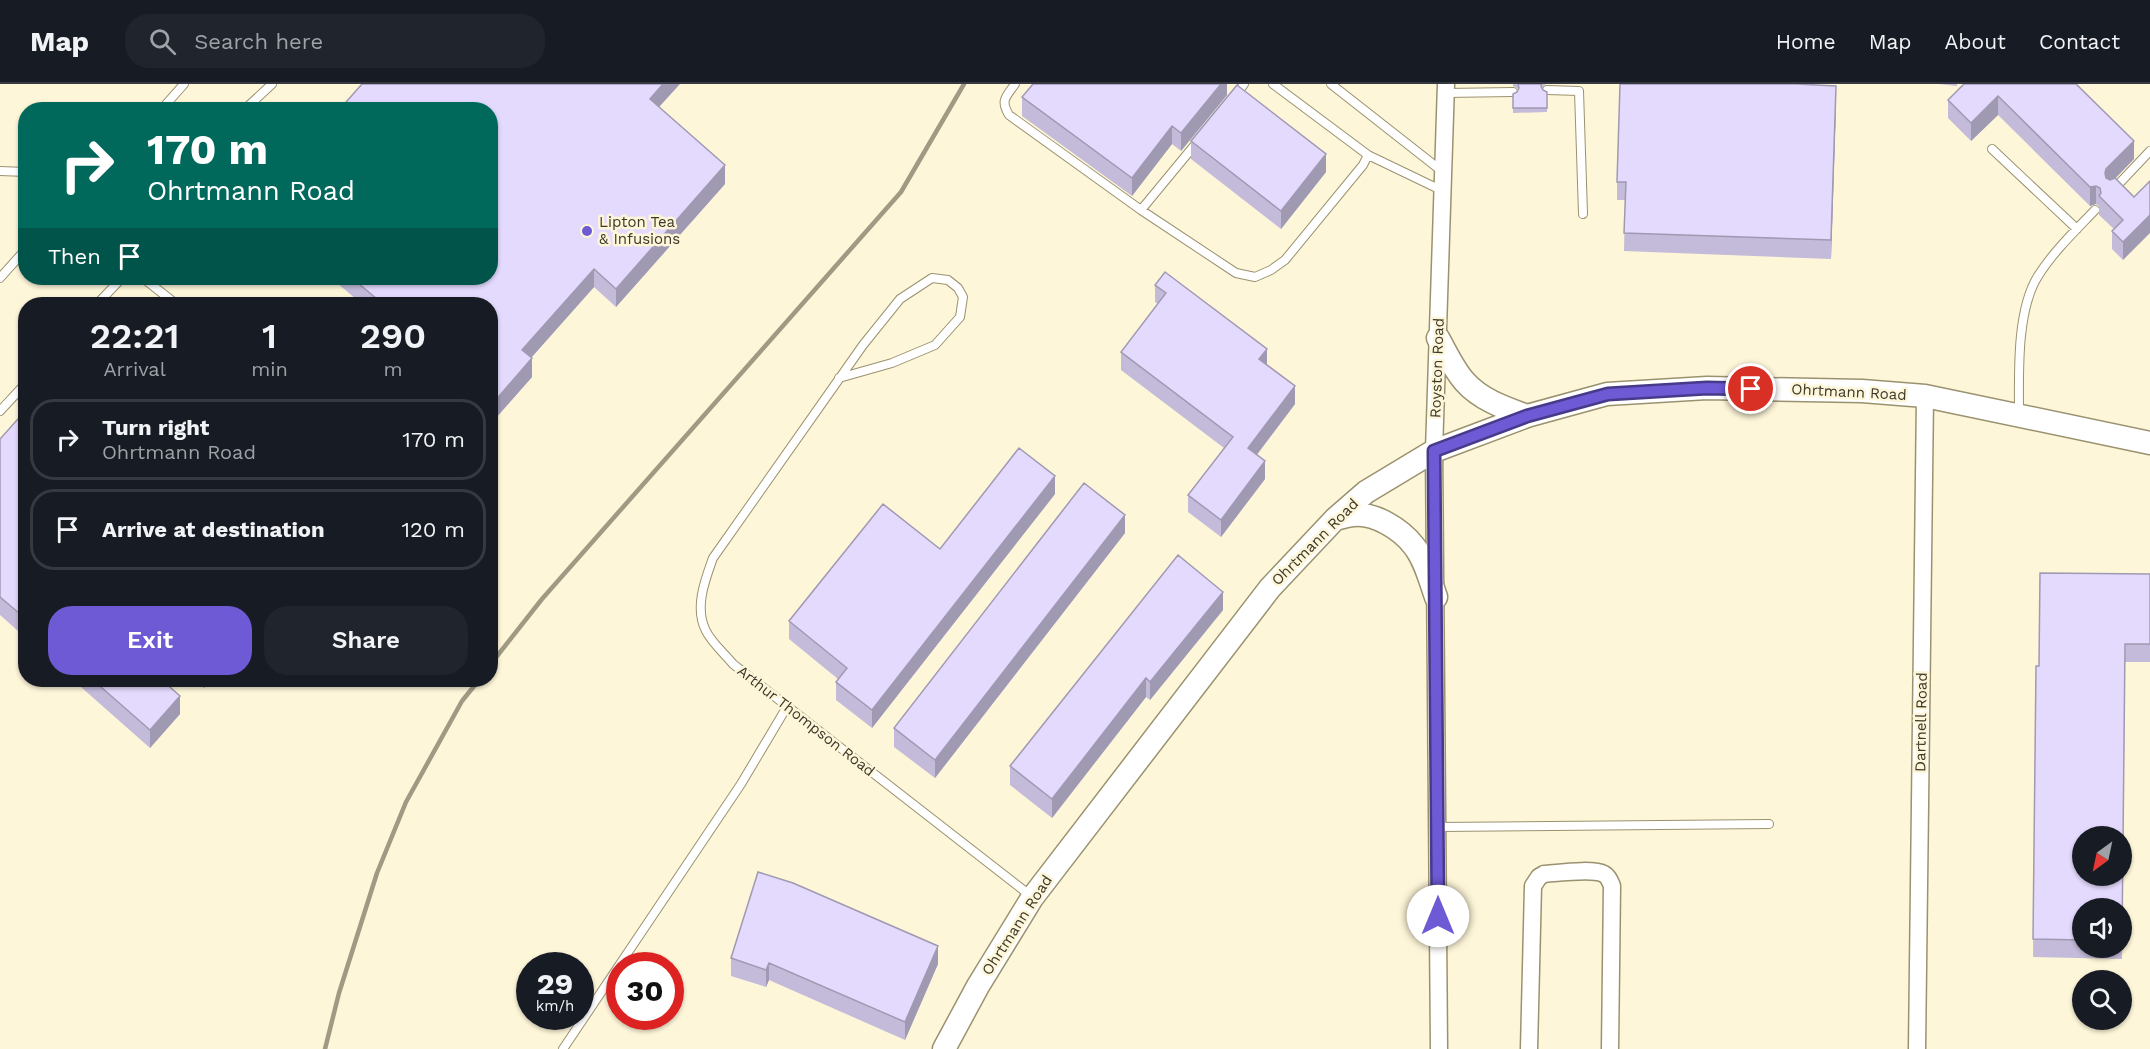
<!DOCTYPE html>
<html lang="en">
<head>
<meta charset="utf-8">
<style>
	body { margin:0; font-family:"Work Sans",sans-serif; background:#20242c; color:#f1f3f6; height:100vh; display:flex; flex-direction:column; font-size:22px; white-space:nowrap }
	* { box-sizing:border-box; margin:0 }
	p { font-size:20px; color:#9ea1a6 }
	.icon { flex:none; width:33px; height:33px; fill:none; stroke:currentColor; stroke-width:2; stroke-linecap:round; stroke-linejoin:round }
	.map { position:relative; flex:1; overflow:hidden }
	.side { position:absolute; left:18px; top:213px; width:480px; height:390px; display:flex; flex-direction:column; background:#171b24; border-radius:24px; box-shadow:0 2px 4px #0004 }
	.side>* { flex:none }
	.hud { position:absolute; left:18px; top:18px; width:480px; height:183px; border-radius:24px; box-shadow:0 2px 4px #0004; background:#00695c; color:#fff; overflow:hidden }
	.needle { width:39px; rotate:213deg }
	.buttons { position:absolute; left:2072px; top:742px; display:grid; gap:12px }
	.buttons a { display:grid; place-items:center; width:60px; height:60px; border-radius:50%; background:#171b24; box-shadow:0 2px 4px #0004; font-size:30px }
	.speed { position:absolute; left:516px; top:868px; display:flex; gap:12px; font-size:30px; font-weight:700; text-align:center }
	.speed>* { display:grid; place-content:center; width:78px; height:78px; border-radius:50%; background:#171b24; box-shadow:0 2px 4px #0004; line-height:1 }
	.speed small { font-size:15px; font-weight:400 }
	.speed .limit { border:9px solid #d22; background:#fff; color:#111 }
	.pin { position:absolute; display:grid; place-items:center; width:51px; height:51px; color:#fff; margin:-26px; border:3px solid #fff; border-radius:50%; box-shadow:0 2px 6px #0007 }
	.me { position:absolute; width:66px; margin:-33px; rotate:0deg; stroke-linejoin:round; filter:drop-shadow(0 0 4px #0008) }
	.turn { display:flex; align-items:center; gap:21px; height:126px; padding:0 30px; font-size:27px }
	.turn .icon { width:78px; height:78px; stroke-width:2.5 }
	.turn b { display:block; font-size:42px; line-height:51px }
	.then { display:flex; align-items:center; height:57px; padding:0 30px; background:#0003; gap:12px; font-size:22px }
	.eta { display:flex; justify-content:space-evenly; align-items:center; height:102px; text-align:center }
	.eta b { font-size:36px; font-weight:600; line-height:42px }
	.primary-button { display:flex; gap:12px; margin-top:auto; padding:12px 30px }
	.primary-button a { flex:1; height:69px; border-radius:24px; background:#6d5ad4; color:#fff; font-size:24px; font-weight:600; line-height:69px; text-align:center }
	.primary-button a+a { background:#20242c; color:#f1f3f6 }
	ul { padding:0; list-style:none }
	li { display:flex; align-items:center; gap:18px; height:81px; margin:0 12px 9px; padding:0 18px; border:3px solid #363941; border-radius:24px }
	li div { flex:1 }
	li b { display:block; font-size:22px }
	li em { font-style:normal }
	header { display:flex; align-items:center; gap:36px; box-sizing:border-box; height:84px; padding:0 30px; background:#171b24; border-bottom:2px solid #363941 }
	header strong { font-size:28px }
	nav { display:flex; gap:33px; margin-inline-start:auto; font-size:21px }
	.search { width:420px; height:54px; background:#20242c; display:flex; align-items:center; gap:15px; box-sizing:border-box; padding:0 21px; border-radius:24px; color:#9ea1a6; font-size:22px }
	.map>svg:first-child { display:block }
</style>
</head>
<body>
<header>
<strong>Map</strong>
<div class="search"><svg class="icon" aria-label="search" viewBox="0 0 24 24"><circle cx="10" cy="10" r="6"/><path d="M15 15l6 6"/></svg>Search here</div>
<nav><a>Home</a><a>Map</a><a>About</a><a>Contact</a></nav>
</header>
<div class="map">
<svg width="2150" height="965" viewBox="0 0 2150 965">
	<rect width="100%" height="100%" fill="#fef6d9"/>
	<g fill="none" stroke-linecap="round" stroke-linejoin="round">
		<defs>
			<path id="lane" d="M1015,0C1006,13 1000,16 1009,31L1141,126L1236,189L1255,193L1271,186L1285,176L1363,81L1368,71L1273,0
				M1331,0L1443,88
				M1547,6L1579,7L1583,130
				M1446,9L1513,8
				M1235,12L1244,0
				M161,26L184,0
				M244,26L272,0
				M1992,65L2077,145
				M1368,71L1443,107
				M0,87L26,88
				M2113,106L2150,67
				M1141,126L1198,57
				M0,194L26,165
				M143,194L176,220
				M97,220L122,194
				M839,294L892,279L935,261L960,233L963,213L958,204L948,196L932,194L900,215L863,261L713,474C705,496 694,524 706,547C712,559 724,569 733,580L1031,812
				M0,327L26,299
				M2019,332C2019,291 2016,227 2038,192C2053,168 2075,147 2095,126
				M1438,743L1769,740
				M563,965L741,700L788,621"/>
			<path id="street" d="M1439,965L1434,367L1446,0
				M1529,965L1533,802L1539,793L1544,790C1558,789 1593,784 1604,790C1609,793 1610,797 1612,802L1610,965
				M1917,965L1925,312"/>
			<path id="secondary" d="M1438,254C1446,268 1454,286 1465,298C1481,316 1505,324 1527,332
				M1335,435C1341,434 1348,431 1354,431C1375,429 1401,445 1414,462C1425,476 1430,496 1436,513
				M944,965L978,902L1032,814L1270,504L1335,435L1366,408L1434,367L1527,332L1607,310L1707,304L1862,307L1925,312L2150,359"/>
		</defs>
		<use href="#lane" stroke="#9a926f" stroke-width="10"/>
		<use href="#street" stroke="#9a926f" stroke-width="19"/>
		<use href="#secondary" stroke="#9a926f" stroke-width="25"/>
		<use href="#lane" stroke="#fff" stroke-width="8"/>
		<use href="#street" stroke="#fff" stroke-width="16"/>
		<use href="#secondary" stroke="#fff" stroke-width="22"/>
		<path stroke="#a09a84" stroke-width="4.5" d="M490,581L542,515L901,108L964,0
			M325,965L339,909L377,789L406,718L462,617L479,596"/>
	</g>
	<path fill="#c4bbda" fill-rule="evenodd" d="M1227,0V11L1181,67L1172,60L1132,112L1022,32V13Z
		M1513,0H1546L1542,3L1543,6L1547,8V28L1513,29V10L1517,8L1518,5L1513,2Z
		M1938,0H1957V2Z
		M2076,0L2134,75L2115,94L2134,113L2123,176L2112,165V147L2114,145L2099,131V122L2096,120L2090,122L1998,31L1971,57L1948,34V16Z
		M1836,20L1831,175L1624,167L1625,116H1617V98Z
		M659,23L725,100L616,223L594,203L531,274L532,293L494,336L490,333V220H362L331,194H490Z
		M1191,57L1326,88L1281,145L1191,75Z
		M1155,201L1267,281L1295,320L1257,371L1265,395L1221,453L1188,428V411L1224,364L1121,286V268L1158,220L1155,218Z
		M26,326V554L0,531V355Z
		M1055,410L872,644L836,616V598L838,595L789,555V537Z
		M1125,449L935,694L894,663V644Z
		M2150,490V578H2125L2122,875L2033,873L2036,582H2039ZM2082,825H2121V864H2082Z
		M1223,526L1150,616L1146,613L1052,734L1010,701V682Z
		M73,596H162L180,630L150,664Z
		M195,596H211L204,604Z
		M731,874L938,880L905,956L769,896L766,903L731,892Z"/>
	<path fill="#a099b2" d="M663,0H680L650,33V15Z
		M1221,0H1227V11L1181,67V49Z
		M1836,2V20L1831,175V156Z
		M1998,12V31L1971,57V39Z
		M1172,42V60L1132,112V94Z
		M2134,57V75L2106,104L2105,89L2106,85Z
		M1326,70V88L1281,145V127Z
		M725,81V100L616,223V205Z
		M2096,102V120L2090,122V103Z
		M2150,131V149L2123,176V158Z
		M594,185V203L522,284V266Z
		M1267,265V282L1259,275Z
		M532,274V293L494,336V318Z
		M1295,302V320L1248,382V364Z
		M1265,377V395L1221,453V436Z
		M1055,392V410L872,644V626Z
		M1125,431V449L935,694V676Z
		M1223,508V526L1150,616V598Z
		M1146,594V613L1052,734V715Z
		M204,596H211L204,604Z
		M180,612V630L150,664V646Z
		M938,862V880L905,956V938Z
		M769,879V896L766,903V886Z"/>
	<path fill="#e4dafe" stroke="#a099b2" stroke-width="1.5" fill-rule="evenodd" d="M362,0H663L650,15L725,81L616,205L594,185L522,266L532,274L494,318L490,315V220H383L352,194H490V26H339Z
		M1033,0H1221L1181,49L1172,42L1132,94L1022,13Z
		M1518,0H1541V2L1543,6L1547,8V24H1513V10L1517,8L1519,4Z
		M1620,0H1797L1836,2L1831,156L1624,149L1626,98H1617Z
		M1964,0H2076L2134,57L2106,85L2105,89L2106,94L2110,96L2115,94L2134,113L2150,97V131L2123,158L2112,147L2123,136L2099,112L2101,109L2100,104L2096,102L2090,103L1998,12L1971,39L1948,16Z
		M1237,1L1326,70L1281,127L1191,57Z
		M1165,188L1267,265L1259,275L1295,302L1248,364L1265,377L1221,436L1188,411L1233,353L1121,268L1166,209L1155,201Z
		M26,326V535L0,513V355Z
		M1019,364L1055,392L872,626L836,598L847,584L789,537L883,420L940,465Z
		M1084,399L1125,431L935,676L894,644Z
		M1178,471L1223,508L1150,598L1146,594L1052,715L1010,682Z
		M2040,489L2150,490V560H2125L2122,856H2121V825H2082V856L2033,855L2036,582H2039ZM2082,753H2121V792H2082Z
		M93,596H162L180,612L150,646Z
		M758,788L793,799L938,862L905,938L769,879L766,886L731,874Z"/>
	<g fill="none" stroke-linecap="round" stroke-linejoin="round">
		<defs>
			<path id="route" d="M1438,832L1434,367L1527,332L1608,310L1707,304L1751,305"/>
		</defs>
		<use href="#route" stroke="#473a8a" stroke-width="15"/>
		<use href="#route" stroke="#6d5ad4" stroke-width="10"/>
	</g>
	<circle fill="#6d5ad4" stroke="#fef6d9" stroke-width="2" cx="587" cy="147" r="6"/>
	<g text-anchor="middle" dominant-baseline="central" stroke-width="5" stroke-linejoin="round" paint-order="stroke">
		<g font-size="15" fill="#3c382a" stroke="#fef6d9" text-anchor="start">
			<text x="599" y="138">Lipton Tea<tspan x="599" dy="17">&amp; Infusions</tspan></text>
		</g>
		<g font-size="15" fill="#3c382a" stroke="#fef6d9">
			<text transform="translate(1437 284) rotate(-88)">Royston Road</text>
			<text transform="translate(1849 308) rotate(3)">Ohrtmann Road</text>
			<text transform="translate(1315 458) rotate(-45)">Ohrtmann Road</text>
			<text transform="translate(806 637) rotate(38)">Arthur Thompson Road</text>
			<text transform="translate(1921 638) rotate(-89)">Dartnell Road</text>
			<text transform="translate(1017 841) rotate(-57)">Ohrtmann Road</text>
		</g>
	</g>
</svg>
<div class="buttons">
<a><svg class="needle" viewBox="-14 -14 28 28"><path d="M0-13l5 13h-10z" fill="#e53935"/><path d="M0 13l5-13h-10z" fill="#9ea1a6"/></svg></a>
<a><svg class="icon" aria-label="sound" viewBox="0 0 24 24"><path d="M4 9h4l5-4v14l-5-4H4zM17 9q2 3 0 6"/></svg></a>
<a><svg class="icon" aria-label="search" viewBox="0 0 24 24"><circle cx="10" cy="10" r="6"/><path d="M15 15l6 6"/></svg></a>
</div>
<div class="speed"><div>29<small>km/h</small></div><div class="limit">30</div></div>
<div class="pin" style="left:1751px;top:305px;background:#d93025"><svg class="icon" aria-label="arrive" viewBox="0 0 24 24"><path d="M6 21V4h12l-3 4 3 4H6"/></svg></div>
<svg class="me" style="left:1438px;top:832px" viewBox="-20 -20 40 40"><circle r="19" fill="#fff"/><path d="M0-13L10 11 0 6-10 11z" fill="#6d5ad4"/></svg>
<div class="hud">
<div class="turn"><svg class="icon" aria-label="right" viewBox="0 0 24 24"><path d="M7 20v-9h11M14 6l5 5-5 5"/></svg><div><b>170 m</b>Ohrtmann Road</div></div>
<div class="then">Then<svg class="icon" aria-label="arrive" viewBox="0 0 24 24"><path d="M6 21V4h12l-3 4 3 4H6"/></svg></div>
</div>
<section class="side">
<div class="eta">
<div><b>22:21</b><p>Arrival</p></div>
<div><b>1</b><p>min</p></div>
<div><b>290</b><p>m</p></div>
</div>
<ul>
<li><svg class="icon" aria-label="right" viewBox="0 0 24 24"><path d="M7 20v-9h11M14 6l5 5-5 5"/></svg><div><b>Turn right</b><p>Ohrtmann Road</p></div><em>170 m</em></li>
<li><svg class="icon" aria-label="arrive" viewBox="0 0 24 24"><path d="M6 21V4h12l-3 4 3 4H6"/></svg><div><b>Arrive at destination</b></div><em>120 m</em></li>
</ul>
<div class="primary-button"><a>Exit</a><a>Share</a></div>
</section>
</div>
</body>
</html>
